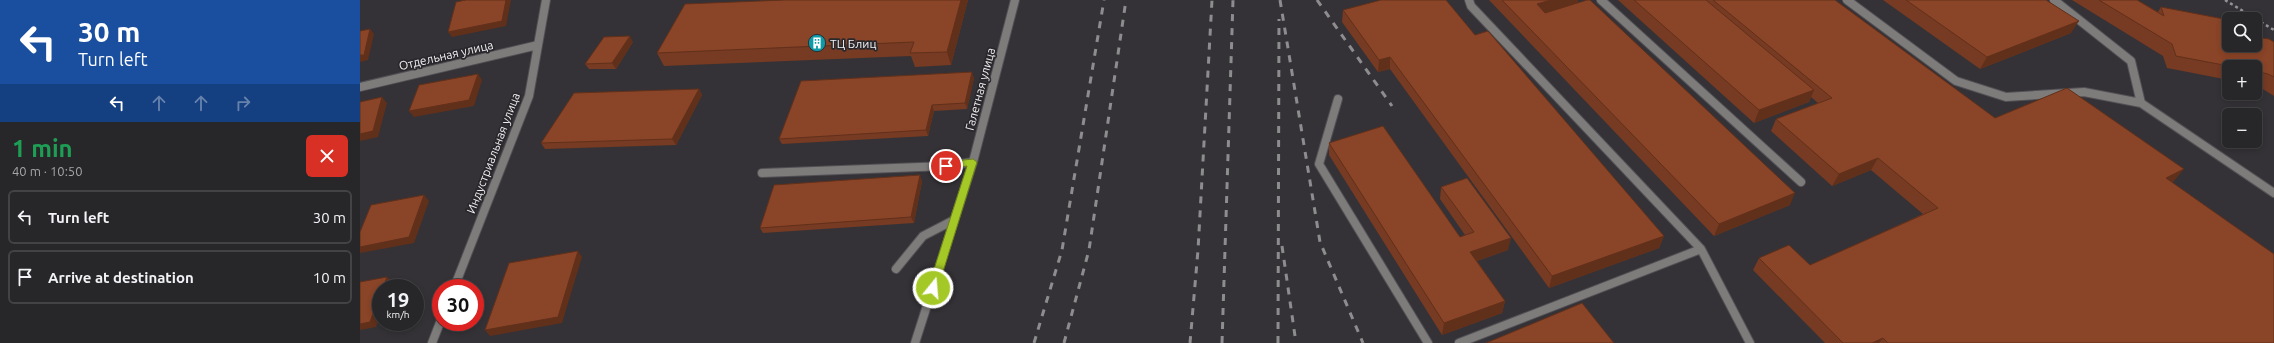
<!DOCTYPE html>
<html lang="en">
<head>
<meta charset="utf-8">
<style>
	body { margin:0; font-family:Ubuntu,sans-serif; background:#333234; color:#f1f3f6; height:100vh; display:flex; flex-direction:column; font-size:15px; white-space:nowrap }
	* { box-sizing:border-box; margin:0 }
	p { font-size:13px; color:#a4a5a8 }
	.icon { flex:none; width:22px; height:22px; fill:none; stroke:currentColor; stroke-width:2; stroke-linecap:round; stroke-linejoin:round }
	.map { position:relative; flex:1; overflow:hidden }
	.side { display:flex; flex-direction:column; background:#272628; width:360px }
	.side>* { flex:none }
	.guide { background:#1a4fa0; color:#fff; overflow:hidden }
	.buttons { position:absolute; left:1862px; top:12px; display:grid; gap:8px }
	.buttons a { display:grid; place-items:center; width:40px; height:40px; border-radius:6px; background:#272628; box-shadow:0 2px 6px #0003,0 0 0 1px #434345; font-size:20px }
	.speed { position:absolute; left:12px; top:279px; display:flex; gap:8px; font-size:20px; font-weight:700; text-align:center }
	.speed>* { display:grid; place-content:center; width:52px; height:52px; border-radius:50%; background:#272628; box-shadow:0 2px 6px #0003,0 0 0 1px #434345; line-height:1 }
	.speed small { font-size:10px; font-weight:400 }
	.speed .limit { border:6px solid #d22; background:#fff; color:#111 }
	.pin { position:absolute; display:grid; place-items:center; width:34px; height:34px; color:#fff; margin:-17px; border:2px solid #fff; border-radius:50%; box-shadow:0 1px 4px #0007 }
	.me { position:absolute; width:44px; margin:-22px; rotate:17deg; stroke-linejoin:round; filter:drop-shadow(0 0 3px #0008) }
	.turn { display:flex; align-items:center; gap:14px; height:84px; padding:0 12px; font-size:18px }
	.turn .icon { width:52px; height:52px; stroke-width:2.5 }
	.turn b { display:block; font-size:28px; line-height:34px }
	.lanes { display:flex; align-items:center; height:38px; padding:0 12px; background:#0003; justify-content:center; gap:20px; direction:ltr }
	.lanes .off { opacity:.35 }
	.round { display:grid; place-items:center; flex:none; width:42px; height:42px; border-radius:6px; background:#333234 }
	.summary { display:flex; align-items:center; justify-content:space-between; height:68px; padding:0 12px }
	h1 { font-size:24px; font-weight:600; line-height:30px; color:#1e9e55 }
	ul { padding:0; list-style:none }
	li { display:flex; align-items:center; gap:12px; height:54px; margin:0 8px 6px; padding:0 4px; border:2px solid #434345; border-radius:6px }
	li div { flex:1 }
	li b { display:block; font-size:15px }
	li em { font-style:normal }
	main { display:flex; flex:1; min-height:0 }
	.map>svg:first-child { display:block }
</style>
</head>
<body>
<main>
<section class="side">
<div class="guide">
<div class="turn"><svg class="icon" aria-label="left" viewBox="0 0 24 24"><path d="M17 20v-9H6M10 6l-5 5 5 5"/></svg><div><b>30 m</b>Turn left</div></div>
<div class="lanes"><svg class="icon" aria-label="left" viewBox="0 0 24 24"><path d="M17 20v-9H6M10 6l-5 5 5 5"/></svg><svg class="icon off" aria-label="ahead" viewBox="0 0 24 24"><path d="M12 20V5M6 11l6-6 6 6"/></svg><svg class="icon off" aria-label="ahead" viewBox="0 0 24 24"><path d="M12 20V5M6 11l6-6 6 6"/></svg><svg class="icon off" aria-label="right" viewBox="0 0 24 24"><path d="M7 20v-9h11M14 6l5 5-5 5"/></svg></div>
</div>
<div class="summary"><div><h1>1 min</h1><p>40 m · 10:50</p></div><a class="round" style="background:#d93025;color:#fff"><svg class="icon" aria-label="close" viewBox="0 0 24 24"><path d="M6 6l12 12M18 6L6 18"/></svg></a></div>
<ul>
<li><svg class="icon" aria-label="left" viewBox="0 0 24 24"><path d="M17 20v-9H6M10 6l-5 5 5 5"/></svg><div><b>Turn left</b></div><em>30 m</em></li>
<li><svg class="icon" aria-label="arrive" viewBox="0 0 24 24"><path d="M6 21V4h12l-3 4 3 4H6"/></svg><div><b>Arrive at destination</b></div><em>10 m</em></li>
</ul>
</section>
<div class="map">
<svg width="1914" height="343" viewBox="0 0 1914 343">
	<rect width="100%" height="100%" fill="#343236"/>
	<g fill="none" stroke-linecap="round" stroke-linejoin="round">
		<defs>
			<path id="lane" d="M1109,0L1111,6L1341,249L1390,343
				M1241,0L1441,182
				M1487,0L1596,81L1646,97L1724,92L1781,103L1914,193
				M1694,0L1771,61L1781,103
				M978,99L959,164L1068,343
				M402,173L586,166L613,162
				M536,269L563,236L594,220
				M1099,343L1341,249"/>
			<path id="street" d="M0,87L178,45
				M94,288L169,96L186,0
				M72,343L81,320
				M555,343L613,162L655,0"/>
		</defs>
		<use href="#lane" stroke="#525054" stroke-width="10"/>
		<use href="#street" stroke="#525054" stroke-width="10"/>
		<path stroke="#949295" stroke-width="2.5" stroke-dasharray="3 3" stroke-linecap="butt" d="M1865,0L1914,30"/>
		<use href="#lane" stroke="#7e7c7b" stroke-width="8"/>
		<use href="#street" stroke="#7e7c7b" stroke-width="8"/>
		<path stroke="#8d8c8f" stroke-width="3" stroke-dasharray="7 7" stroke-linecap="butt" d="M920,0L960,242L1003,343
			M957,0L1032,106
			M922,246L936,343
			M674,343L702,250L744,0
			M704,343L729,250L766,0
			M830,343L838,250L852,0
			M862,343L873,0
			M918,343L919,19"/>
	</g>
	<path fill="#773a22" d="M425,0H608L591,65L555,67L551,56L304,66L297,53Z
		M1129,0H1218V3L1430,205L1354,236Z
		M1258,0H1475L1635,118L1814,181L1812,182L1914,343H1465L1393,270L1399,258L1450,265L1563,214L1511,170L1472,186L1411,131L1416,119L1458,103L1451,97L1449,102L1394,123Z
		M1523,0H1686L1711,33L1620,69Z
		M1712,0H1777L1798,12L1801,7L1869,45L1914,42V96L1898,86L1895,85V67H1869V80L1807,68L1803,56Z
		M983,10L1115,35L1304,236L1299,248L1189,288L1030,69L1018,72L982,22Z
		M273,42L256,69H229L225,64Z
		M614,78L607,109L574,111L568,136L422,144L419,139Z
		M339,89L342,95L316,145L185,149L181,143Z
		M969,143L1100,237L1105,235L1080,199L1081,187L1148,250L1117,261L1145,301L1142,313L1082,335L969,155Z
		M562,181L554,223L403,233L400,228Z"/>
	<path fill="#61301b" d="M146,0H151L146,26L92,37L88,32Z
		M601,0H608L591,65L587,52Z
		M1191,0H1218V3L1174,16L1177,4Z
		M1719,21L1711,33L1620,69L1627,57Z
		M10,29L14,34L8,60L0,62V55Z
		M270,36L273,42L256,69L252,63Z
		M1030,57V69L1018,72L1019,60Z
		M612,72L614,78L607,109L605,103Z
		M118,74L122,80L114,106L54,117L49,111Z
		M339,89L342,95L316,145L312,139Z
		M1454,90L1449,102L1394,123L1399,110Z
		M22,97L27,103L18,137L0,141V134Z
		M572,105L574,111L568,136L566,130Z
		M1518,158L1511,170L1472,186L1479,174Z
		M1824,169L1814,181L1795,190L1806,178Z
		M560,175L562,181L554,223L551,217Z
		M1435,193L1430,205L1354,236L1359,224Z
		M64,195L69,201L54,243L0,253V247Z
		M1304,236L1299,248L1189,288L1192,276Z
		M1151,238L1148,250L1108,264L1110,252Z
		M218,251L222,257L202,323L130,336L125,330Z
		M27,277L33,282L30,288H23Z
		M21,292V313L16,327L0,330V324Z
		M1145,301L1142,313L1082,335L1084,323Z
		M1523,338L1519,343H1512Z"/>
	<path fill="#8a4427" stroke="#61301b" d="M106,0H146L142,21L88,32L96,2Z
		M425,0H601L587,52L550,53L554,42L297,53L325,4Z
		M1021,0H1086L1115,35L1128,31L1304,236L1192,276L1030,57L1019,60L983,10Z
		M1142,0H1191L1177,4L1185,13L1227,0H1230L1435,193L1359,224Z
		M1274,0H1346L1454,90L1399,110Z
		M1353,0H1475L1635,118L1707,88L1824,169L1806,178L1914,254V343H1528L1523,338L1512,343H1483L1399,258L1429,245L1450,265L1578,208L1518,158L1479,174L1416,119L1472,98Z
		M1546,0H1686L1719,21L1627,57Z
		M1739,0H1777L1804,16L1801,7L1869,20V45H1895V37L1909,39L1914,42V77L1908,74L1895,71V67H1874L1816,56L1812,44Z
		M10,29L4,55H0V31Z
		M270,36L252,63L225,64L244,37Z
		M612,72L605,103L572,105L566,130L419,139L441,81Z
		M118,74L109,100L49,111L59,85Z
		M339,89L312,139L181,143L214,93Z
		M22,97L13,131L0,134V102Z
		M1023,126L1100,237L1114,232L1081,187L1107,178L1151,238L1110,252L1145,301L1084,323L969,143Z
		M560,175L551,217L400,228L414,185Z
		M64,195L49,237L0,247V232L11,205Z
		M218,251L198,317L125,330L149,263Z
		M27,277L23,288H21V292L10,322L0,324V282Z
		M1222,303L1254,343H1126Z"/>
	<path fill="#a4c825" stroke="#6b8218" d="M613,159L617,162L578,288L573,292L568,288L607,166L586,169L581,166L586,162Z"/>
	<defs>
		<symbol id="building-disc" viewBox="-11 -11 22 22"><circle r="9.5" fill="#0f9aa8" stroke="#2a282c"/><path d="M-4-6H4V6H1V3H-1V6H-4ZM-2.5-4.3h1.7v1.8h-1.7ZM.8-4.3h1.7v1.8H.8ZM-2.5-1h1.7V.8h-1.7ZM.8-1h1.7V.8H.8Z" fill="#fff"/></symbol>
	</defs>
	<g fill-rule="evenodd">
		<use href="#building-disc" x="447" y="33" width="20" height="20"/>
	</g>
	<g text-anchor="middle" dominant-baseline="central" stroke-width="3.5" stroke-linejoin="round" paint-order="stroke">
		<g font-size="12" fill="#f1f0f2" stroke="#2a282c" text-anchor="start">
			<text x="470" y="43">ТЦ Блиц</text>
		</g>
		<g font-size="12" fill="#f1f0f2" stroke="#2a282c">
			<text transform="translate(86 55) rotate(-13)">Отдельная улица</text>
			<text transform="translate(620 89) rotate(-75)">Галетная улица</text>
			<text transform="translate(133 153) rotate(-69)">Индустриальная улица</text>
		</g>
	</g>
</svg>
<div class="buttons">
<a><svg class="icon" aria-label="search" viewBox="0 0 24 24"><circle cx="10" cy="10" r="6"/><path d="M15 15l6 6"/></svg></a>
<a>+</a>
<a>−</a>
</div>
<div class="speed"><div>19<small>km/h</small></div><div class="limit">30</div></div>
<div class="pin" style="left:586px;top:166px;background:#d93025"><svg class="icon" aria-label="arrive" viewBox="0 0 24 24"><path d="M6 21V4h12l-3 4 3 4H6"/></svg></div>
<svg class="me" style="left:573px;top:288px" viewBox="-20 -20 40 40"><circle r="17" fill="#a4c825" stroke="#fff" stroke-width="3"/><path d="M0-11L8 9 0 5-8 9z" fill="#fff"/></svg>
</div>
</main>
</body>
</html>
